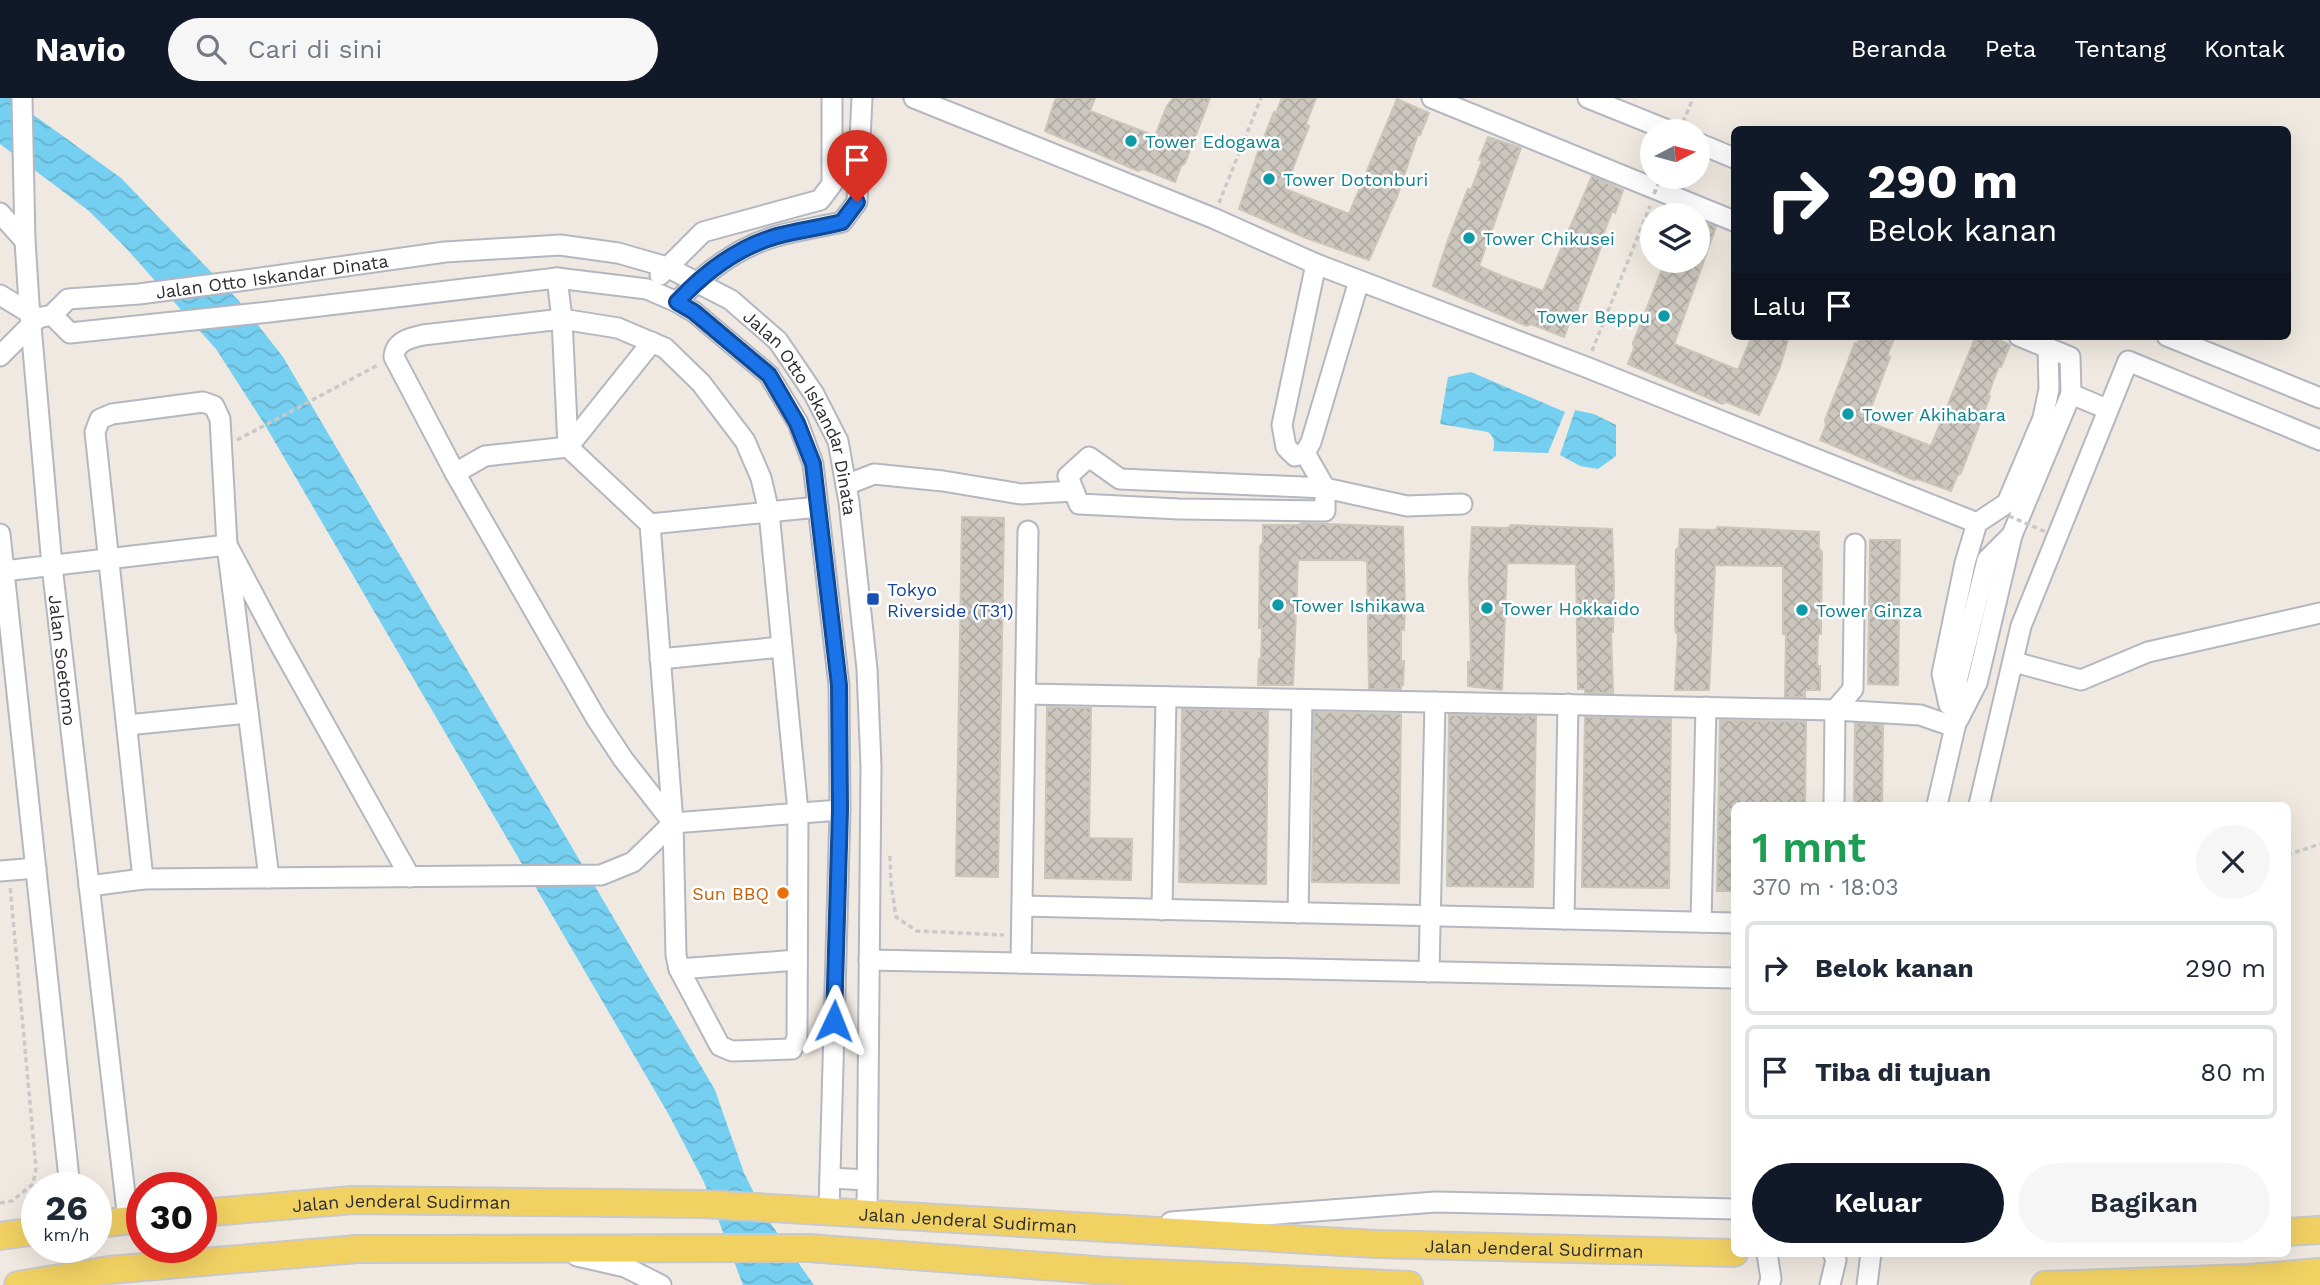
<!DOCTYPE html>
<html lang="id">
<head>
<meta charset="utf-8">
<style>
	body { margin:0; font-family:"Work Sans",sans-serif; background:#f6f6f7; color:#1f2937; height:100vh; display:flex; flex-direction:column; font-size:26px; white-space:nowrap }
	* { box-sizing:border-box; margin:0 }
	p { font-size:23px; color:#747a83 }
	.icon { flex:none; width:38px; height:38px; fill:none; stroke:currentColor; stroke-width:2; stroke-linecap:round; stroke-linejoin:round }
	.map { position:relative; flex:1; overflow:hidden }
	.drawer { position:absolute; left:1731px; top:704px; width:560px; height:455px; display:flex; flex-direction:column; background:#fff; border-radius:10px; box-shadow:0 7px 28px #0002 }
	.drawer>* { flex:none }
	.banner { position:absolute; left:1731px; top:28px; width:560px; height:214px; border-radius:10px; box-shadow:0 7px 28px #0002; background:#111827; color:#fff; overflow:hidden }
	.needle { width:46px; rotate:84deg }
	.fabs { position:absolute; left:1640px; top:21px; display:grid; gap:14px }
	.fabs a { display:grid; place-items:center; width:70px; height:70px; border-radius:50%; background:#fff; box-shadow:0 7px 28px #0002; font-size:35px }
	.speed { position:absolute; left:21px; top:1074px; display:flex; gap:14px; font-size:35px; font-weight:700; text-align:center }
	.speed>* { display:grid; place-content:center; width:91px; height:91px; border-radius:50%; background:#fff; box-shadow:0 7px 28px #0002; line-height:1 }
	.speed small { font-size:18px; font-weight:400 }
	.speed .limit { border:10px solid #d22; background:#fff; color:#111 }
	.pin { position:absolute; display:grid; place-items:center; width:60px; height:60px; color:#fff; margin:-72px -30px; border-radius:50% 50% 50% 0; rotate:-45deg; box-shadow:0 0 7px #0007 }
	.pin .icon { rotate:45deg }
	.me { position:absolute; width:77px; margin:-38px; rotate:2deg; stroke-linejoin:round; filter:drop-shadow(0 0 5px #0008) }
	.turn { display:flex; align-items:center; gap:24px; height:147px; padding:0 21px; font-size:32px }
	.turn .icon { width:91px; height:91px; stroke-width:2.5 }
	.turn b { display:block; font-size:49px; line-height:60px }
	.then { display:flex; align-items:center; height:66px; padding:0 21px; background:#0003; gap:14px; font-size:26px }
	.round { display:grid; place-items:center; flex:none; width:74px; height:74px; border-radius:37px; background:#f6f6f7 }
	.headline { display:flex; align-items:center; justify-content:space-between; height:119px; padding:0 21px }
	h1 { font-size:42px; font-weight:600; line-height:52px; color:#1e9e55 }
	.action { display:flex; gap:14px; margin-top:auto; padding:14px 21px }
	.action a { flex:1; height:80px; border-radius:42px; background:#111827; color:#fff; font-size:28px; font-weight:600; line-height:80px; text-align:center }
	.action a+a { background:#f6f6f7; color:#1f2937 }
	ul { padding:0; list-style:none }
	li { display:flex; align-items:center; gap:21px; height:94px; margin:0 14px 10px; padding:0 7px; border:4px solid #e0e1e3; border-radius:10px }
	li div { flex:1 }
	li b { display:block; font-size:26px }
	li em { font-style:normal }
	header { display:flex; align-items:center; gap:42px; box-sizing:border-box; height:98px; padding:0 35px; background:#111827; color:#fff }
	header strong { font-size:33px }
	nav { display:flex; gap:38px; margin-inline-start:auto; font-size:24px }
	.search { width:490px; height:63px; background:#f6f6f7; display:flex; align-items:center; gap:18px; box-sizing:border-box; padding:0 24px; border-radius:38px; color:#747a83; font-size:26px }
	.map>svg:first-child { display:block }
</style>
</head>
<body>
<header>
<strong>Navio</strong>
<div class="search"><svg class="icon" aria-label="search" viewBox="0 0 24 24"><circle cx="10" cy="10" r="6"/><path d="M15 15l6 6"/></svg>Cari di sini</div>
<nav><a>Beranda</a><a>Peta</a><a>Tentang</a><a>Kontak</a></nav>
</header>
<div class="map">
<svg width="2320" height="1187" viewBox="0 0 2320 1187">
	<defs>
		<pattern id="water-waves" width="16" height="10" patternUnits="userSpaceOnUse" patternTransform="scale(1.75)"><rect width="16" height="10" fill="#75cff0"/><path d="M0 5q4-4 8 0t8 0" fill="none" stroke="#66b2ce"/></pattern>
		<pattern id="building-cross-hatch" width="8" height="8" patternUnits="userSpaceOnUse" patternTransform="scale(1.75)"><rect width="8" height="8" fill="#cbc7bf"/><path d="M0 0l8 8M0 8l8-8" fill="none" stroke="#afaba4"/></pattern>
	</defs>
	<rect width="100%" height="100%" fill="#efe9e1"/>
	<path fill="url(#water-waves)" d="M0,0H10L121,80L239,203L283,259L715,992L744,1075L766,1119L814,1187H743L704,1084L669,1017L265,327L216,251L125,149L89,113L0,46Z
		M1471,274L1565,314L1548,355L1493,353C1495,344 1495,340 1488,334L1440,326L1448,279Z
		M1575,312L1594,316L1616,327V358L1598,371L1580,368L1560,357Z"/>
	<path fill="url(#building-cross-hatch)" stroke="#cbc5ba" stroke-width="2" d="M1057,0H1095L1090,13L1155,38L1167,8L1173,0H1210L1185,65L1181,68L1175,84L1143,71L1138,73L1045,33L1055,2Z
		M1282,0H1316L1306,26L1309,28L1285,91L1349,116L1397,1L1429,15L1420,37L1418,36L1397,99L1369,162L1306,140L1239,111L1258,54L1274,14L1276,15Z
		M1488,39L1521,50L1479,168L1504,179L1543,193L1592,78L1623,92L1615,115L1612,113L1601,143L1603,144L1574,220L1570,223L1564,239L1531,226L1527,228L1520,225L1433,188L1448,142L1468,91L1471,92L1482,63L1479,62Z
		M1698,121L1716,129L1674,246L1738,272L1752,238H1789L1780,269L1759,317L1726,304L1722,306L1628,266L1634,250L1633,245L1663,169L1665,170L1668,163H1698Z
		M1861,238H1895L1887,258L1890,259L1866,323L1931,348L1976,238H1998L1997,241L2010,247L2001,269L1999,268L1988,297L1990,298L1961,375L1957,378L1951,393L1918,381L1914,382L1820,342L1826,327L1825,322L1855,245L1857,246Z
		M962,419L1004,420L998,779L956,778Z
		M1302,425L1403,429L1405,511L1404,532L1401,531V563H1404L1403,587H1401V591H1369L1367,463L1360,462H1298L1293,587H1258L1259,561H1261L1262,530H1259L1260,448L1263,444V427H1298Z
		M1511,427L1612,431L1614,487L1613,534H1611L1613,595H1585V591H1578L1576,466L1507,465L1502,592L1468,588V564H1471L1469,480L1472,429L1508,430Z
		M1718,429L1819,434V450L1822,454L1821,529V536H1818L1817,568H1820V592H1805V599H1785L1786,536H1783V468L1715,467L1709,592H1675L1678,535H1676L1675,527L1676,452L1679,449L1680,431L1715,432Z
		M1870,442H1900L1898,587L1868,586Z
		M1047,609L1091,610L1089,740L1132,741L1131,782L1045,780Z
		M1182,611L1268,613L1266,786L1179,784Z
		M1314,614L1401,616L1399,785L1312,784Z
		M1449,617L1536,618L1533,789L1447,788Z
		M1585,619L1671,621L1669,790L1582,789Z
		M1720,622L1806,624L1805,707H1734V793H1717Z
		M1855,625L1883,627L1882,707H1854Z"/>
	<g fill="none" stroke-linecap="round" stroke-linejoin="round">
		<defs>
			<g id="minor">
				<path id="s1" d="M22,0L25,143L29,205L52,468L128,1122"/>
				<path d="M914,0L1213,120L1316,166L1586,269L1977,425"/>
				<path d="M1432,0L1734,123"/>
				<path d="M1588,0L1670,33"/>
				<path d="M1698,45L1734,60"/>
				<path d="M0,115L25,143"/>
				<path d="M1316,166L1282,327L1286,349L1295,358L1305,355L1311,344L1359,183"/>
				<path d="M660,177L703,134L820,102L832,86V0"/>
				<path d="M557,180L562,221L568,349L650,426L673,725L676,857L679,871L720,948L732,953L792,951L797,940L798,714L769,414L761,380L745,343L701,285L665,250L618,230L562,221L423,237C410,240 395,243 394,259L455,375L596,620L623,661L673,725"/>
				<path d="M0,197L38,220"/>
				<path d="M677,204C704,175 738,149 777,138C798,132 820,129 842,124L857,104L862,0"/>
				<path d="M52,217L70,235L269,214L557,180L647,191L677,204L694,214L769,277L798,325L813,366L839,587L840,712L829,1112"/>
				<path d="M2167,238L2320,300"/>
				<path id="s2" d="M0,258L38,220L52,217L68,201L139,196L246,182L445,154L560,147L618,155L667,169L731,202L778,243L814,296L838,343L849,404L867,571L871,668L867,1114"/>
				<path d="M2071,296L2107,311"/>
				<path d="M1305,355L1325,390V413L1179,411L1079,406L1068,378L1089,359L1120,381L1325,390L1407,408L1462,406"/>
				<path d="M455,375L485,358L568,349L652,244"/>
				<path d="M846,387L874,376L943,383L1021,396L1074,393"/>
				<path d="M650,426L818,409"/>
				<path d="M0,436L70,1090"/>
				<path d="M4,473L227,447L278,543L410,779"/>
				<path d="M660,561L781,549"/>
				<path d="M2014,564L2081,582L2148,554L2320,515"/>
				<path d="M1026,596L1835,612L1920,617L1955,629"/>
				<path d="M1949,607L1942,576L1965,465L1977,425L2007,405L2043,320L2049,291L2048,250L2019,238"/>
				<path d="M1958,622L1977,585L2012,437"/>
				<path d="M127,627L248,615"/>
				<path d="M1834,707L1835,612L1853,591L1855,446"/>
				<path d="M1937,707L1955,629L1957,583L1987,462L2012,437L2071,296L2070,259L2048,250"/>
				<path d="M1979,707L2021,528L2128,263L2320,342"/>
				<path d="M0,773L36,770"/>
				<path d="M143,781L95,334L100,321L112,316L203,304L214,308L220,321L227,447L269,780"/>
				<path d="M89,788L143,781L601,777L633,764L673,725L840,712"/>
				<path d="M1022,808L1734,825"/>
				<path d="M1162,812L1166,599"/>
				<path d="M1298,815L1302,602"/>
				<path d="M1564,821L1568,606"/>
				<path d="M1701,824L1706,609"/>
				<path d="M869,862L1734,880"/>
				<path d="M1021,865L1028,433"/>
				<path d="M679,871L797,862"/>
				<path d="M1429,874L1435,604"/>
				<path d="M830,1080L867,1082"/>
				<path d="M1171,1124L1436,1104L1734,1111"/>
				<path d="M1767,1155L1771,1181L1769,1187"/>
				<path d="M577,1158L625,1169L661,1187"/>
				<path d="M1830,1187L1836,1162L1833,1155"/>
				<path d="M1867,1187L1871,1155"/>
			</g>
			<g id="major">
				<path id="s3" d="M201,1115L353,1102L703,1106L1376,1146L1734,1155"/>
				<path d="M96,1126L142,1121"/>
				<path d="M2287,1134L2320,1132"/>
				<path d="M0,1138L37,1133"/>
				<path d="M18,1187L109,1172L357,1151L809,1150L1108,1173L1409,1187"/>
				<path d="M2045,1187L2249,1180L2320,1174"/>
			</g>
		</defs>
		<use href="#minor" stroke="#b4b7c1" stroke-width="23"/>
		<use href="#major" stroke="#c9c9c9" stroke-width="30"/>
		<path stroke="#c9c9c9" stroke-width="3.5" stroke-dasharray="5 3.5" stroke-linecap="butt" d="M1683,24L1693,0
			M1219,105L1261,0
			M1592,253L1650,108
			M237,342L378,267
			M2287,757L2320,746
			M890,758L891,785L896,819L917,833L1004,837
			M0,1105L12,1103L33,1086L36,1070L10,788"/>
		<use href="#minor" stroke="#fff" stroke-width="19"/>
		<use href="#major" stroke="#f2d163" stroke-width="26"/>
		<path stroke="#c9c9c9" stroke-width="3.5" stroke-dasharray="5 3.5" stroke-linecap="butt" d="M1654,96L1661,79
			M2009,418L2046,434"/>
	</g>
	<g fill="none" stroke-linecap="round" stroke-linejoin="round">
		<defs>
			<path id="route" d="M834,923L840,712L839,587L813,366L797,325L769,277L694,214L677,204C704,175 738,149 777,138C798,132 820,130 842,124L857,104"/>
		</defs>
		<use href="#route" stroke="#114b97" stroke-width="18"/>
		<use href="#route" stroke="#1a73e8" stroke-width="12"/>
	</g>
	<g fill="#0f9aa8" stroke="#fff" stroke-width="2.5">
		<circle cx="1131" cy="43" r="7"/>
		<circle cx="1269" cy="81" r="7"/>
		<circle cx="1469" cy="140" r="7"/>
		<circle cx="1664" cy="218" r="7"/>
		<circle cx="1848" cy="316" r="7"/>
		<circle cx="1278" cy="507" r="7"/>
		<circle cx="1487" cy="510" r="7"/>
		<circle cx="1802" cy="512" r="7"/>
	</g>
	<rect fill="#1a4fb4" stroke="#fff" stroke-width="2.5" x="866" y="494" width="14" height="14" rx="3.5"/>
	<circle fill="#e8710a" stroke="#fff" stroke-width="2.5" cx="783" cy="795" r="7"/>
	<g text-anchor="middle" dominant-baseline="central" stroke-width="5" stroke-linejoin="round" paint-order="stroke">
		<g font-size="18" fill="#0d838f" stroke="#fff" text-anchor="start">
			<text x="1145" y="43">Tower Edogawa</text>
			<text x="1283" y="81">Tower Dotonburi</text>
			<text x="1483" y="140">Tower Chikusei</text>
			<text x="1650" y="218" text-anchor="end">Tower Beppu</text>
			<text x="1862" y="316">Tower Akihabara</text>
			<text x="1292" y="507">Tower Ishikawa</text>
			<text x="1501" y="510">Tower Hokkaido</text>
			<text x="1816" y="512">Tower Ginza</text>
		</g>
		<g font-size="18" fill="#2e2e2e" stroke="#fff">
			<text stroke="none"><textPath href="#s2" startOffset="296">Jalan Otto Iskandar Dinata</textPath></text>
			<text stroke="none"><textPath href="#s2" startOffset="905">Jalan Otto Iskandar Dinata</textPath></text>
			<text stroke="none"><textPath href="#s1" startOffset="564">Jalan Soetomo</textPath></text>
			<text stroke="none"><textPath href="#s3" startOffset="201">Jalan Jenderal Sudirman</textPath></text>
			<text stroke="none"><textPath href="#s3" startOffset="768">Jalan Jenderal Sudirman</textPath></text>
			<text stroke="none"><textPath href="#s3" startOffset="1335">Jalan Jenderal Sudirman</textPath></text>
		</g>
		<g font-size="18" fill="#164399" stroke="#fff" text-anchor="start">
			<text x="887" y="491">Tokyo<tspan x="887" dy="21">Riverside (T31)</tspan></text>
		</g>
		<g font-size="18" fill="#c56008" stroke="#fff" text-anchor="end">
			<text x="769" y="795">Sun BBQ</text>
		</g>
	</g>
</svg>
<div class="fabs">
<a><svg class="needle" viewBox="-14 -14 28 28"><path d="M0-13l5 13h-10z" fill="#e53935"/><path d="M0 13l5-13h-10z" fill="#747a83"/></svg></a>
<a><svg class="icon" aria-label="layers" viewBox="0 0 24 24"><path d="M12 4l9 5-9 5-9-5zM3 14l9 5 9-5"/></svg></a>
</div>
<div class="speed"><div>26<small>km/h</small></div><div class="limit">30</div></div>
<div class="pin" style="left:857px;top:104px;background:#d93025"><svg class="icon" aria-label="arrive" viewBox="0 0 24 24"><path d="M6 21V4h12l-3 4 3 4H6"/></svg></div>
<svg class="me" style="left:834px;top:923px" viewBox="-20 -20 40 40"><path d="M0-17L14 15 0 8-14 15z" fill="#1a73e8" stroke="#fff" stroke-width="4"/></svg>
<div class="banner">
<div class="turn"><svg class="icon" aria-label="right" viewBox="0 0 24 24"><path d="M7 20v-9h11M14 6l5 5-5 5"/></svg><div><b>290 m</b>Belok kanan</div></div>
<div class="then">Lalu<svg class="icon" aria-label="arrive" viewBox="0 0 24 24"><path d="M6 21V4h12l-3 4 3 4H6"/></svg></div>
</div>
<section class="drawer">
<div class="headline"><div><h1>1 mnt</h1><p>370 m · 18:03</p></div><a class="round"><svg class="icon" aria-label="close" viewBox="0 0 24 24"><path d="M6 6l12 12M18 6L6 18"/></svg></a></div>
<ul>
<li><svg class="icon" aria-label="right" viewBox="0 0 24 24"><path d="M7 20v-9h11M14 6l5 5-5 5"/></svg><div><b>Belok kanan</b></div><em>290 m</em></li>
<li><svg class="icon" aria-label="arrive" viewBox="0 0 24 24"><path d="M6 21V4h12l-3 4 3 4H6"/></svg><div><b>Tiba di tujuan</b></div><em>80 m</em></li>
</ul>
<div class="action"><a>Keluar</a><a>Bagikan</a></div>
</section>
</div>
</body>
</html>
